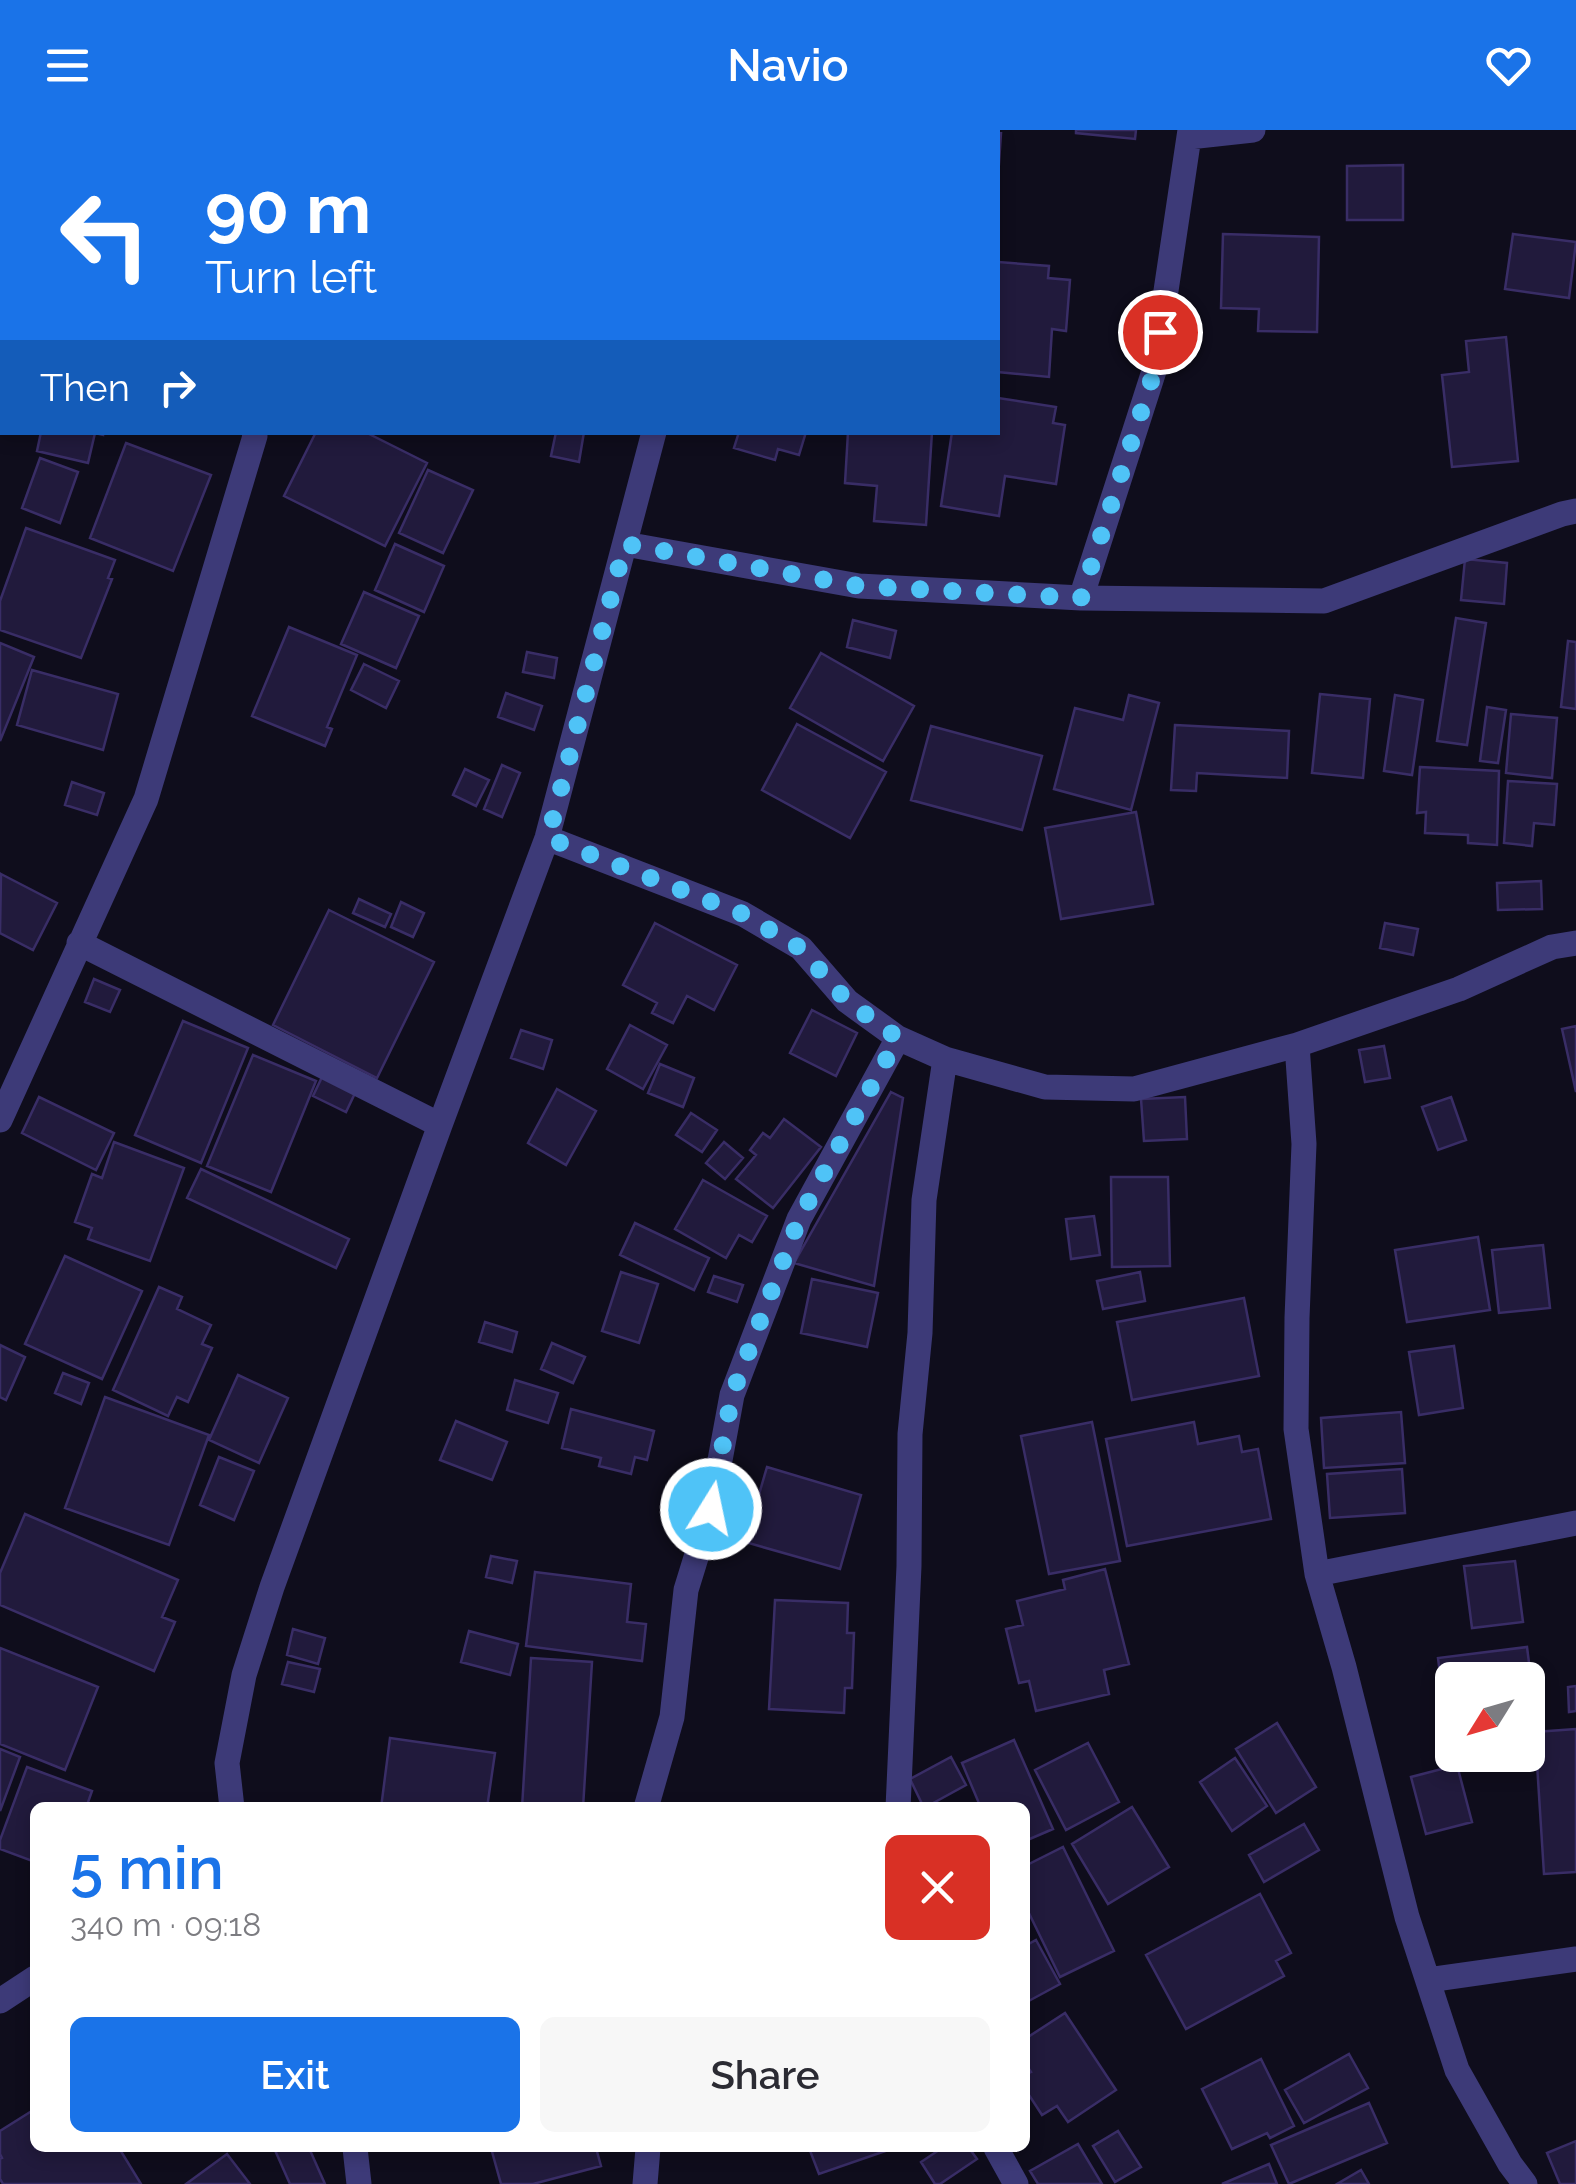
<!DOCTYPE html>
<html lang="en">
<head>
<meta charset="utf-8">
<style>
	body { margin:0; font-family:Raleway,sans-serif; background:#f7f7f7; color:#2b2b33; height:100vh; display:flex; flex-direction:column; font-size:38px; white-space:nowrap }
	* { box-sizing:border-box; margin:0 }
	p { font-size:32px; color:#7c7c81 }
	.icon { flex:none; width:55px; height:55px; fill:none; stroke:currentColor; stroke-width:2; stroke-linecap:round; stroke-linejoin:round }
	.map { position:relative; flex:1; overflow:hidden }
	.side { position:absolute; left:30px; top:1672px; width:1000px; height:350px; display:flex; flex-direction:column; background:#fff; border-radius:15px; box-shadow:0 5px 15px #0003 }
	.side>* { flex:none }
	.top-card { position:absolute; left:0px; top:0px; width:1000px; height:305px; box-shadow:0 5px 15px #0003; background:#1a73e8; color:#fff; overflow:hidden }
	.needle { width:65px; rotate:233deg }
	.controls { position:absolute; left:1435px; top:1532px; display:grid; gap:20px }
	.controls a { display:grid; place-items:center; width:110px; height:110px; border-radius:15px; background:#fff; box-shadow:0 5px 15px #0003; font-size:50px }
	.pin { position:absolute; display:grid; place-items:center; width:85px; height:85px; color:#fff; margin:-42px; border:5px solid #fff; border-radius:50%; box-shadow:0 2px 10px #0007 }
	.me { position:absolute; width:110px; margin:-55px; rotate:10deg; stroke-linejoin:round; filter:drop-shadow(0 0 8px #0008) }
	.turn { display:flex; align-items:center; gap:35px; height:210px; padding:0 40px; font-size:45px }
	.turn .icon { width:130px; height:130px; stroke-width:2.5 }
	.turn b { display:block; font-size:70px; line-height:85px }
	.then { display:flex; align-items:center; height:95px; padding:0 40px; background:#0003; gap:20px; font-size:38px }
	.round { display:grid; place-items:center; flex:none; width:105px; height:105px; border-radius:15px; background:#f7f7f7 }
	.overview { display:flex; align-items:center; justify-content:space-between; height:170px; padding:0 40px }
	h1 { font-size:60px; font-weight:600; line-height:75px; color:#1a73e8 }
	.cta { display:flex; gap:20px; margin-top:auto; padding:20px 40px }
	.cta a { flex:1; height:115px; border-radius:15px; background:#1a73e8; color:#fff; font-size:40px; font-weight:600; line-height:115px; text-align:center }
	.cta a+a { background:#f7f7f7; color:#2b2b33 }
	header { display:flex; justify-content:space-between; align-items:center; height:130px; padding:0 40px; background:#1a73e8; color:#fff; font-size:45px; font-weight:600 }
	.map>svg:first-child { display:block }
</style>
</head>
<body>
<header><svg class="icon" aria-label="menu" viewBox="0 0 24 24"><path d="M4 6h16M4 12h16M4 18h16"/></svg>Navio<svg class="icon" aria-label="heart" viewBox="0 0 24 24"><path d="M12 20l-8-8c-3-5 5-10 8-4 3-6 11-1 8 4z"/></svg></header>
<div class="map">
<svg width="1576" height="2054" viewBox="0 0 1576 2054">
	<rect width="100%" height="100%" fill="#0f0d1c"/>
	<path fill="#211a3c" stroke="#392d66" stroke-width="2.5" d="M30,0H102V1L30,2Z
		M170,0H249L248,2H170Z
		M303,0H394V2H303Z
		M525,0H624V2H524Z
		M869,0H973L1001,3L998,48V2H869Z
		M1076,0H1136L1135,9L1076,3Z
		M1403,35V90H1347V36Z
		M0,44H2V111H0Z
		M1223,104L1319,107L1317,202L1258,201L1259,179L1221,178Z
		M1513,104L1576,112L1569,168L1505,159Z
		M998,132L1049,136L1048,148L1070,150L1066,201L1052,199L1049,247L998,242Z
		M1506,207L1518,331L1452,337L1442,245L1469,242L1466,211Z
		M998,268L1056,277L1053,293L1065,295L1056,354L1005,346L999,386L941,376L952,302H998Z
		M41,302H103V305L95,303L88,333L37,321Z
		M316,302H365L427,333L385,416L284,366Z
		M556,302H584L579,332L551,326Z
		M739,302H806L799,325L778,319L775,330L734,318Z
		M848,302H932L926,395L874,391L877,356L845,353Z
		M126,313L211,345L173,441L90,408Z
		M40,328L78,342L60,393L22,378Z
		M428,340L473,360L443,423L399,403Z
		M26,398L115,430L108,448L112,449L81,528L0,500V471Z
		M395,414L444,436L424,482L375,460Z
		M1465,429L1507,433L1504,474L1461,470Z
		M364,462L419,486L396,538L341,514Z
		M1456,488L1486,493L1467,615L1437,611Z
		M853,490L896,501L890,528L847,517Z
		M289,497L357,525L327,597L332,599L325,616L252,586Z
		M1568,511L1576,512V579L1561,577Z
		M0,513L34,527L0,611Z
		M527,522L557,528L554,548L523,542Z
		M821,523L914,576L883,631L790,578Z
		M364,534L399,551L386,578L351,560Z
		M32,540L118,564L103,620L17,595Z
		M506,563L542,576L534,600L498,587Z
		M1320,564L1370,569L1363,648L1312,643Z
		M1129,565L1159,573L1131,680L1054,659L1075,578L1123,590Z
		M1395,565L1423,570L1412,645L1384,641Z
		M1487,577L1506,580L1498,633L1480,631Z
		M1511,584L1557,588L1552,648L1506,643Z
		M797,594L886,642L850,708L762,660Z
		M1175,595L1289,601L1287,648L1197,643L1196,661L1171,660Z
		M931,596L1042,626L1022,700L911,670Z
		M502,635L520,643L502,687L484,679Z
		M1420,637L1499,641L1497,715L1468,713V705L1425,703L1426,682L1417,683Z
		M465,639L489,650L476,676L453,665Z
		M1508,651L1557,654L1554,695L1534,693L1532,716L1504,713Z
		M72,652L104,663L97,685L65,675Z
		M1136,682L1153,774L1061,789L1045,698Z
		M1,744L57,773L33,820L0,803Z
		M1541,751L1542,779L1498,780L1497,753Z
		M359,769L391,784L385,797L353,783Z
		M401,772L424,783L413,807L391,797Z
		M329,780L434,832L377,948L273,895Z
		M655,793L737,835L714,880L687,866L673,893L652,883L657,873L623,855Z
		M1385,793L1418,799L1413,825L1380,818Z
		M94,849L120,860L110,882L85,872Z
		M812,880L857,903L836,946L790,923Z
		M183,891L248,918L201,1033L135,1005Z
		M630,895L667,915L643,959L607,939Z
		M1576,896V962L1562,899Z
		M521,900L552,910L543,939L511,928Z
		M1384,916L1390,948L1365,952L1359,920Z
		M253,925L316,951L271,1062L207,1036Z
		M660,934L694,948L683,977L648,963Z
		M323,945L356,961L346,982L313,966Z
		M557,959L596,981L566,1035L528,1013Z
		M891,962L903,968L874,1156L794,1133Z
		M39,967L114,1003L96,1040L22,1003Z
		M1185,967L1187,1009L1144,1011L1141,969Z
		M1451,967L1466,1010L1438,1020L1422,977Z
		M691,983L717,1000L702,1022L676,1005Z
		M784,989L821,1017L773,1078L736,1049L756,1025L750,1020L763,1003L770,1008Z
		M114,1012L184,1038L150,1131L88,1109L92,1098L75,1092L92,1044L102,1048Z
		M724,1012L743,1028L725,1049L706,1033Z
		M201,1039L349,1109L336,1138L187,1068Z
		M1111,1047H1168L1170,1136L1112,1137Z
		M703,1050L767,1086L752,1112L739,1105L726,1128L675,1099Z
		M1094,1086L1100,1125L1071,1129L1066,1089Z
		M635,1093L709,1128L694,1160L620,1125Z
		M1478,1107L1490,1180L1407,1192L1395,1120Z
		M1543,1115L1550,1178L1499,1183L1492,1120Z
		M65,1126L142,1161L102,1249L25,1214Z
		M621,1142L658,1154L639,1213L602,1201Z
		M1140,1142L1145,1171L1103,1179L1097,1151Z
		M714,1146L743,1155L737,1172L708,1162Z
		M812,1149L878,1163L867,1217L801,1203Z
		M159,1157L182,1167L177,1179L211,1195L202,1214L212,1218L188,1272L177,1267L168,1286L113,1260Z
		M1244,1168L1259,1246L1132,1270L1117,1192Z
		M485,1192L517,1202L512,1222L479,1212Z
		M552,1213L585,1227L573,1253L541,1239Z
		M0,1215L25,1227L6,1270L0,1267Z
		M1454,1216L1463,1278L1419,1285L1409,1222Z
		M63,1243L89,1253L81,1274L55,1263Z
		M238,1245L288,1268L259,1333L209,1310Z
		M515,1250L558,1263L548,1293L507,1280Z
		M105,1267L209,1305L169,1415L65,1378Z
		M571,1279L654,1301L647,1330L635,1327L631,1344L599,1336L601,1328L562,1318Z
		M1401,1282L1405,1333L1324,1338L1321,1288Z
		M456,1291L507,1312L492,1350L440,1330Z
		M1092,1292L1120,1431L1049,1444L1021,1306Z
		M1194,1292L1198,1314L1239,1306L1242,1322L1258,1319L1271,1389L1127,1416L1106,1309Z
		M219,1327L254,1341L234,1390L200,1375Z
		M767,1337L861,1365L840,1439L745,1412Z
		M1402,1339L1405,1383L1330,1388L1327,1344Z
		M25,1384L178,1450L162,1487L175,1492L154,1541L0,1475V1443Z
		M491,1426L517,1431L512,1453L486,1447Z
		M1515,1431L1523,1492L1472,1498L1464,1436Z
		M1105,1439L1129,1534L1104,1540L1109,1564L1036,1581L1029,1551L1019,1553L1006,1499L1023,1495L1017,1471L1065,1459L1063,1450Z
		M535,1442L631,1454L627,1492L646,1494L642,1531L526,1516Z
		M775,1470L848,1473L847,1503H854L852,1558H845L844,1583L769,1579Z
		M293,1499L325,1508L318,1534L287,1525Z
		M469,1501L518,1514L510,1545L461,1532Z
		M1527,1517L1535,1580L1528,1581V1550H1452V1590L1446,1591L1438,1528Z
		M0,1518L98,1557L65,1640L0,1614Z
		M531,1528L592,1532L583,1678H522Z
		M288,1532L320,1539L314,1562L282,1554Z
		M1576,1556V1581L1569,1582L1568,1557Z
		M1277,1593L1316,1657L1276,1683L1236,1619Z
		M1576,1599V1742L1544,1744L1535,1602Z
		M390,1608L495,1623L487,1678H381Z
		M1014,1610L1053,1699L1025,1711V1678H981L962,1633Z
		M1088,1613L1119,1672L1066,1700L1035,1640Z
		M0,1619L20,1627L0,1681Z
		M951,1627L966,1655L924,1678L910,1649Z
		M1235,1628L1267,1676L1232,1701L1200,1652Z
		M1457,1635L1472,1692L1426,1704L1411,1647Z
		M27,1637L92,1661L86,1678H35V1732L0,1719V1710Z
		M1132,1677L1169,1737L1108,1774L1072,1714Z
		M1304,1694L1319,1720L1264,1752L1249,1725Z
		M1063,1717L1114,1821L1060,1847L1025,1775V1736Z
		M1260,1764L1291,1823L1276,1831L1284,1846L1186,1899L1146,1825Z
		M1036,1810L1060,1854L1025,1873V1816Z
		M1065,1883L1116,1960L1068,1992L1057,1976L1042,1985L1025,1959V1945L1031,1942L1025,1933V1909Z
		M1349,1924L1368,1958L1304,1993L1285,1960Z
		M1261,1929L1294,1996L1270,2008L1267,2003L1232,2019L1202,1959Z
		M1369,1973L1387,2013L1289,2054L1271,2015Z
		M35,1979V2018H119L141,2054H3L0,2049V2029L2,2028L0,2024V2001Z
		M1118,2001L1141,2037L1115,2052L1093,2016Z
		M1576,2011V2054H1560L1547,2023Z
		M1078,2014L1102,2054H1038L1030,2041Z
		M274,2018H309L325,2054H290Z
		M491,2018H596L601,2036L533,2054H501Z
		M809,2018H894L819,2044Z
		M942,2018H969L977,2029L940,2054H935L921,2032Z
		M227,2024L250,2054H186Z
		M1269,2034L1277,2054H1222Z
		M1361,2040L1369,2054H1337Z"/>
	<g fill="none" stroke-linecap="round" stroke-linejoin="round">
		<path stroke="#3d3a78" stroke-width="25" d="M719,2L720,0
			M1189,7L1253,0
			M0,239H2
			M625,414L859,456L1081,468L1324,471L1562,384L1576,381
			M1081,468L1154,241L1190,0
			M547,708L743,784L801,818L847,871L898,908L945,929L1045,957L1134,959L1297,915L1459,859L1552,817L1576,813
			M79,813L440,995
			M1297,915L1304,1014L1297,1188L1296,1299L1317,1444L1344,1537L1407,1787L1457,1940L1510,2034L1525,2054
			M0,990L146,669L255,306L254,302
			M1317,1444L1576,1393
			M232,1678L227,1633L244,1545L272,1457L440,995L547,708L654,302
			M646,1678L672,1587L686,1460L711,1379L732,1265L799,1089L898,908
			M898,1678L909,1436L910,1304L920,1203L924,1070L945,929
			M1428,1850L1576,1829
			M0,1871L35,1848
			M355,2018L359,2054
			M996,2018L1016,2054
			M645,2054L648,2018"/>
	</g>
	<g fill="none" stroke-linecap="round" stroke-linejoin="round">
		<path stroke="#4fc3f7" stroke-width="18" stroke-dasharray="0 32.4" d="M711,1379L732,1265L799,1089L898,908L847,871L800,818L743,784L548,708L625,414L859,456L1081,468L1154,242L1160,202"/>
	</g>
</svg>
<div class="controls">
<a><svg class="needle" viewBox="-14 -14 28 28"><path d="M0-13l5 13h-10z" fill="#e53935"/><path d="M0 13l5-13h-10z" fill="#7c7c81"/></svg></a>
</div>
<div class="pin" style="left:1160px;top:202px;background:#d93025"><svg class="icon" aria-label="arrive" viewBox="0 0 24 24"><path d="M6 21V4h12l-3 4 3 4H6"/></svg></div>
<svg class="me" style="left:711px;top:1379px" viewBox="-20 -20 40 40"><circle r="17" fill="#4fc3f7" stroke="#fff" stroke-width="3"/><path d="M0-11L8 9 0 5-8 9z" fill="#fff"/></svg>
<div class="top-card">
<div class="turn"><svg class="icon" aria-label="left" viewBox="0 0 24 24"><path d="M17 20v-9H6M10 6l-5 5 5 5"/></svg><div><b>90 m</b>Turn left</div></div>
<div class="then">Then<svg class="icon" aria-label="right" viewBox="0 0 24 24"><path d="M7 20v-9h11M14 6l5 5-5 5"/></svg></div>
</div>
<section class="side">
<div class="overview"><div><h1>5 min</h1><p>340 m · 09:18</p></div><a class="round" style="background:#d93025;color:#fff"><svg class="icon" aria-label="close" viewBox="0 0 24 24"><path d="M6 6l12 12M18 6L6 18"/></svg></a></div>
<div class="cta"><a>Exit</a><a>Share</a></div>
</section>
</div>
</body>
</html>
